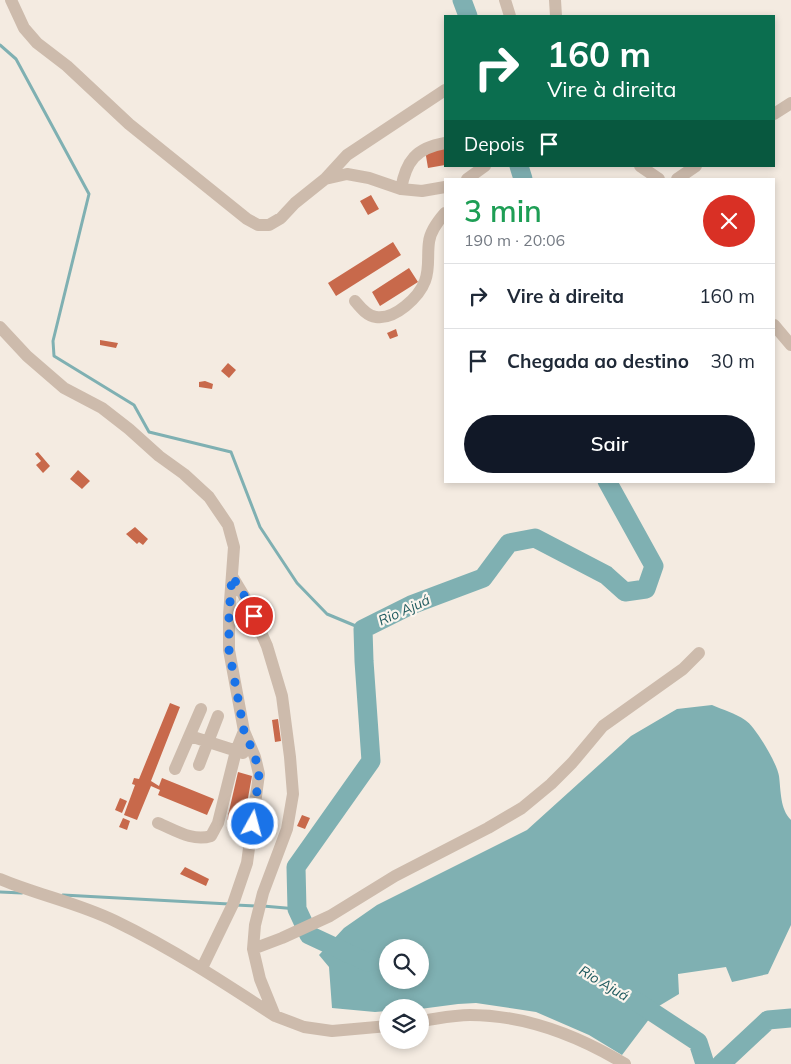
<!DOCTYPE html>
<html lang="pt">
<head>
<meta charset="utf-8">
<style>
	body { margin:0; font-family:Mulish,sans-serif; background:#f2f2f3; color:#1f2937; height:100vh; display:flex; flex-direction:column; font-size:19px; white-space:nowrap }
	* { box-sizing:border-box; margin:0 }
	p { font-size:16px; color:#747a83 }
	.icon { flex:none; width:28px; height:28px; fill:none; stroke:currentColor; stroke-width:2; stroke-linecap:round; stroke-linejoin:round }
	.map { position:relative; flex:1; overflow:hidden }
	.side { position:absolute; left:444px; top:178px; width:331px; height:305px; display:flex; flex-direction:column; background:#fff; border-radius:0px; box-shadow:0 2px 8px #0003 }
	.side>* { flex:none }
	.banner { position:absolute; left:444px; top:15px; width:331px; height:152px; border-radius:0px; box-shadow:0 2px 8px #0003; background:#0b6e4f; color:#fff; overflow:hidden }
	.tools { position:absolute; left:379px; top:939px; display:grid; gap:10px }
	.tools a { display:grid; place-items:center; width:50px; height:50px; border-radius:50%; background:#fff; box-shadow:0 2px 8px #0003; font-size:25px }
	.pin { position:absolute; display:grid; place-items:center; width:42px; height:42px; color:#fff; margin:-21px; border:2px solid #fff; border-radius:50%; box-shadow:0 1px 5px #0007 }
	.me { position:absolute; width:55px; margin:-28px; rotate:7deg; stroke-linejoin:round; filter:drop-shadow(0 0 4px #0008) }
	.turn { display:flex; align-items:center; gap:18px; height:105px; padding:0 20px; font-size:22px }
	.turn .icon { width:65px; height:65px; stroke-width:2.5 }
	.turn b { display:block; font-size:35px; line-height:42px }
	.then { display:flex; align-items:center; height:48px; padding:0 20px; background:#0003; gap:10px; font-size:19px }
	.round { display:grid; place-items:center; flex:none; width:52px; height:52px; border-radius:26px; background:#f2f2f3 }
	.head { display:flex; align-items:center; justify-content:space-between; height:85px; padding:0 20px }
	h1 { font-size:30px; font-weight:600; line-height:38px; color:#1e9e55 }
	.cta { display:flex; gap:10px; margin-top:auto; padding:10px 20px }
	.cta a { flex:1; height:58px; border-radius:30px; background:#111827; color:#fff; font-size:20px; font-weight:600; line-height:58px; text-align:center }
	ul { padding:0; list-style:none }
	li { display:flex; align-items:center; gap:15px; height:65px; padding:0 20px; border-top:1px solid #e0e1e3 }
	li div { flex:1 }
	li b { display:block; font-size:19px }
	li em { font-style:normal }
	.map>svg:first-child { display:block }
</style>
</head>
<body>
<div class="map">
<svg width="791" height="1064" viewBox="0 0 791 1064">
	<rect width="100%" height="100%" fill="#f4ebe1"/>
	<path fill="#7fb0b2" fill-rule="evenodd" d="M712,705C723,710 735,713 745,720C755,726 777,763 779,776C781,791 780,809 791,820V925L768,974L732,982L726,967L678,974L679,994L659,1006L622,1055L589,1035L536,1012L476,1003L458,1004L420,1009L388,1008L387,1011L375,1012L332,1008L329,967L319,955L344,928L377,905L527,830L631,736L677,709ZM388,948H420V980H388Z"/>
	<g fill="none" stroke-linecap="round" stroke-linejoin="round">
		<path stroke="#7fb0b2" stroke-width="3" d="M0,45L16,59L89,194L53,341L54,356L134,405L149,432L231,452L260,527L297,583L327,614L363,629
			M0,892L22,893
			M63,895L229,904
			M235,905L256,906
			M263,906L297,909"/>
		<path stroke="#7fb0b2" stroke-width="19" d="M462,0L468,16
			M519,166L523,179
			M388,958L367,962L309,935L297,909L296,867L371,761L364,661L363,629L411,605L483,578L509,543L535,538L606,575L625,592L646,589L654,566L607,481
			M634,1000L698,1042L705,1064
			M721,1064L768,1020L791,1018"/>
	</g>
	<path fill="#c8694b" d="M445,146V165L428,168L425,150Z
		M371,195L379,209L368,215L360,201Z
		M393,242L401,255L336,296L328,283Z
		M409,268L418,282L380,306L372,292Z
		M396,329L398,336L390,339L387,333Z
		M100,340L118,343L116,348L100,345Z
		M228,363L236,370L229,378L221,371Z
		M205,381L213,384L212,389L199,387V382Z
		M38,452L50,466L43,473L36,465L41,461L35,454Z
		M78,470L90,481L82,489L70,479Z
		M135,527L148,539L143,545L139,542L137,544L126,534Z
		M170,703L180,707L151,781L159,786L162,778L214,799L207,815L158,795L160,790L151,786L137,820L124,815L135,785L132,784L134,778L139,779Z
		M278,719L281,741L275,742L272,720Z
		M238,772L252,776L243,825L227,820Z
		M120,798L127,801L122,813L115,810Z
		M302,815L310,818L305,829L297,826Z
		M123,818L130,821L127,830L119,827Z
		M231,826L240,828L239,833L229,830Z
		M185,867L209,879L206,886L180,874Z"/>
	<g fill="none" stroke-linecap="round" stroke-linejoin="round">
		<path stroke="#cdbbac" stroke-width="12" d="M11,0L24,28L37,43L67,66L129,124L247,219L258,225H269L281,218L295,203L325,179L347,174L369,178L401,189L422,191L445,187
			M505,0L510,16
			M555,0L556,16
			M774,114L791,103
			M640,166L659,179
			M325,179L347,155L445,90
			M467,179L485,166
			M677,179L696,166
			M401,189C406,161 416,148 445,143
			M355,301C360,307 367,316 376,317C395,320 419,297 425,281C430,268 427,255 429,242C430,231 438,221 445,213
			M774,325L791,345
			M0,327L27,356L64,388L102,408L129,429L159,456L184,474L209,497L228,525L234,547L229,615V650L244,731L255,757L259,774L247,863L233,904L202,968
			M232,576L247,601L267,646L282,696L290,757L293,794L287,829L263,893L255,925L253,949L260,979L275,1016L304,1027L332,1031L388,1026
			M190,736L243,753
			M199,765L218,716
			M175,769L201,709
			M158,823C175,830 193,842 211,836L218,823L236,751L244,731
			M0,879C38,895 78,903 115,921C171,948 223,982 275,1016
			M253,949L282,938L330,916L395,876L488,828L522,808L551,784L572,763L603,726L683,669L699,653
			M420,1021C436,1019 453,1015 470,1015C526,1015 577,1035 625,1064"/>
	</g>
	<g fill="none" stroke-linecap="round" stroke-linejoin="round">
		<path stroke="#1a73e8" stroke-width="9" stroke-dasharray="0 16.2" d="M253,824L259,774L255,756L244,731L229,650V615L232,576L247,600L254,616"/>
	</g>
	<g text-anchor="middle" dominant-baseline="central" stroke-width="4.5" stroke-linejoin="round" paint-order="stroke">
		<g font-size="14" font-style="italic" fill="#1f5a5e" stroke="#fbf5ee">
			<text transform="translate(404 610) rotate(-24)">Rio Ajuá</text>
			<text transform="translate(604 983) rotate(31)">Rio Ajuá</text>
		</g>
	</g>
</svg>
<div class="tools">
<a><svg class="icon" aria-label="search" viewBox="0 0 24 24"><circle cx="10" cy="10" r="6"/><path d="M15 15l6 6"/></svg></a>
<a><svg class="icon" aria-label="layers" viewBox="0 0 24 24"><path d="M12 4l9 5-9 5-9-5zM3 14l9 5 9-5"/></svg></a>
</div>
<div class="pin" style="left:254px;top:616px;background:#d93025"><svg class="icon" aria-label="arrive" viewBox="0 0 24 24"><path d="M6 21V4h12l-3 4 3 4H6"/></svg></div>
<svg class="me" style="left:253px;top:824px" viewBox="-20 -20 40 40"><circle r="17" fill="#1a73e8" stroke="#fff" stroke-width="3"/><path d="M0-11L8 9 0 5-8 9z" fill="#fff"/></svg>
<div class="banner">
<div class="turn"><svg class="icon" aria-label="right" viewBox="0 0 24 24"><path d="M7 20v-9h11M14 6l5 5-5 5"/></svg><div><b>160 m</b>Vire à direita</div></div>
<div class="then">Depois<svg class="icon" aria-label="arrive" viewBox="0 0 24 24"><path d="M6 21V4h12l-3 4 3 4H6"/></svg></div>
</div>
<section class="side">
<div class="head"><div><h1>3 min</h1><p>190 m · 20:06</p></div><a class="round" style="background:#d93025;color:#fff"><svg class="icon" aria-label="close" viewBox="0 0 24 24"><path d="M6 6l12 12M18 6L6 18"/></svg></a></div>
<ul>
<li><svg class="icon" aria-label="right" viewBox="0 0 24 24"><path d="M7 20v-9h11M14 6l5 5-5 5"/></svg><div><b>Vire à direita</b></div><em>160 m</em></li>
<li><svg class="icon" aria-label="arrive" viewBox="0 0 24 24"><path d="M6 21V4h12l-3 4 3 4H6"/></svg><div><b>Chegada ao destino</b></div><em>30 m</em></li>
</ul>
<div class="cta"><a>Sair</a></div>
</section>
</div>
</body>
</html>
